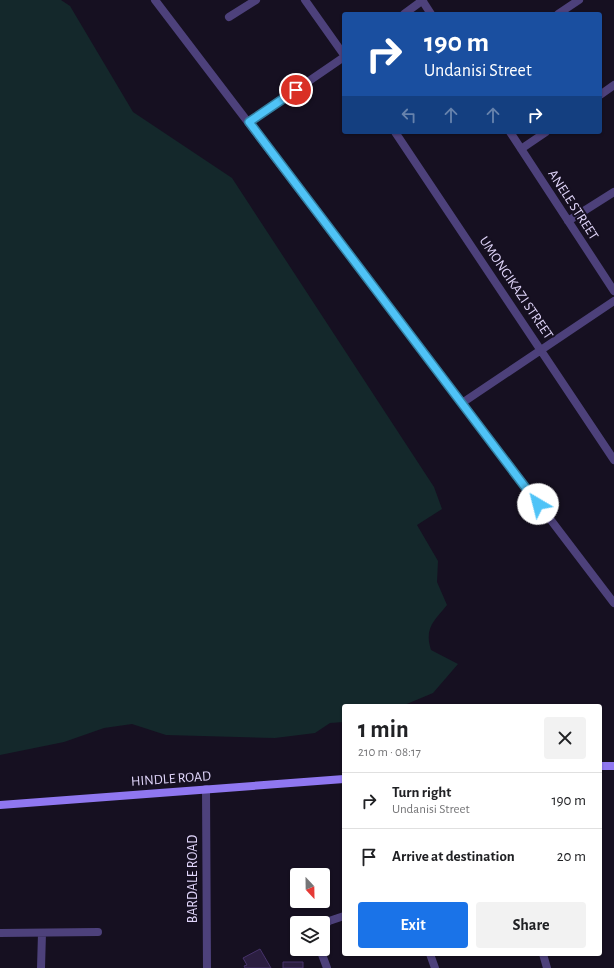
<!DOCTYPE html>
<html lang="en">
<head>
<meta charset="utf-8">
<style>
	body { margin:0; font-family:"Alegreya Sans",sans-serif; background:#f2f2f2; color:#202124; height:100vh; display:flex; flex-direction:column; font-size:15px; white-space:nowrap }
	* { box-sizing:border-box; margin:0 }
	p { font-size:13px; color:#757577 }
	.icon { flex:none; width:22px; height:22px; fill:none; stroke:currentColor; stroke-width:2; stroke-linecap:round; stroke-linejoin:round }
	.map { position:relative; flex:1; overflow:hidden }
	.side { position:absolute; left:342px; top:704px; width:260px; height:252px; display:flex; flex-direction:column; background:#fff; border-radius:4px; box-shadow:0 1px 3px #0004 }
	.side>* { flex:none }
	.banner { position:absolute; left:342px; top:12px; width:260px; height:122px; border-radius:4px; box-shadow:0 1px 3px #0004; background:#1a4fa0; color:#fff; overflow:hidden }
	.needle { width:26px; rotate:158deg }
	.tools { position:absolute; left:290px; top:868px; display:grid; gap:8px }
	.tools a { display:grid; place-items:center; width:40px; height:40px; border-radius:4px; background:#fff; box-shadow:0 1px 3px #0004; font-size:20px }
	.pin { position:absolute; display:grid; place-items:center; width:34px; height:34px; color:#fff; margin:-17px; border:2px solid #fff; border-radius:50%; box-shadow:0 1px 4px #0007 }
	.me { position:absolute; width:44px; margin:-22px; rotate:323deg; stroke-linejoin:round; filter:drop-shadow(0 0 3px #0008) }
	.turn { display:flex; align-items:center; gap:14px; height:84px; padding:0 16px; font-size:18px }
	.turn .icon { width:52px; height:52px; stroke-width:2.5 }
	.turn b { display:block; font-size:28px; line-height:34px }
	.lanes { display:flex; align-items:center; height:38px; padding:0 16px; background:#0003; justify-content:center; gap:20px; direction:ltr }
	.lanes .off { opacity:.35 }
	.round { display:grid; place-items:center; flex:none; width:42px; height:42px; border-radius:4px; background:#f2f2f2 }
	.overview { display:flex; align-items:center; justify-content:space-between; height:68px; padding:0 16px }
	h1 { font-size:24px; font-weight:700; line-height:30px }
	.primary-button { display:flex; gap:8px; margin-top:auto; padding:8px 16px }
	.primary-button a { flex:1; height:46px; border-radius:4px; background:#1a73e8; color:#fff; font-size:16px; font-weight:700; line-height:46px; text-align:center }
	.primary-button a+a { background:#f2f2f2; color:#202124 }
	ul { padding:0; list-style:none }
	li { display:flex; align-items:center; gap:12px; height:56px; padding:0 16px; border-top:1px solid #e0e0e0 }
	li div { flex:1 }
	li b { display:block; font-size:15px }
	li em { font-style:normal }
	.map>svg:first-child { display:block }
</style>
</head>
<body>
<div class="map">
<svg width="614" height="968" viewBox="0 0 614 968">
	<rect width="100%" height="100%" fill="#161021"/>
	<path fill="#14282b" d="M0,0H61L70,6L133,112L232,178L434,487L442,509L417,525L438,561L437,582L447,605C434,621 424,628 431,650L458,664L433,693L402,706H344V722L330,723L315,733L275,738L166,735L132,724L104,728L64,742L0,755Z"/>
	<path fill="#2b1e40" stroke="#47336a" d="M260,949L271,968H245L244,966L247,965L243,958Z
		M283,962H303V968H283Z"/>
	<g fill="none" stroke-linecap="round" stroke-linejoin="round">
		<path stroke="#4d417b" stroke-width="8" d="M305,0L344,55
			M422,0L431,14
			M404,14L423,0
			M558,14L579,0
			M229,17L256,0
			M600,95L614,85
			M249,122L344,57
			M395,132L614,460
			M510,132L614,291
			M521,149L546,132
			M568,221L614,192
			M462,403L614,301
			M206,789L207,968
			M323,927L329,921L344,916
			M0,933L98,932
			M320,949L327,968
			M430,954L435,968
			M543,954L547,968
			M41,968L42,933"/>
		<path stroke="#4d417b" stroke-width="8" d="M155,0L614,603"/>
		<path stroke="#8f77f0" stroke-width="8" d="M600,766H614
			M0,805L344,779"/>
	</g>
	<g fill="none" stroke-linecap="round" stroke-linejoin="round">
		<defs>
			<path id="route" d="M296,90L249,122L538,504"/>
		</defs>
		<use href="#route" stroke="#337fa1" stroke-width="10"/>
		<use href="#route" stroke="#4fc3f7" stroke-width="7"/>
	</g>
	<g text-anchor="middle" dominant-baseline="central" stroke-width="4" stroke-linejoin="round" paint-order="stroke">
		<g font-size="14" fill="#e0d5fa" stroke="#161021">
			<text transform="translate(573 205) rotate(57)">ANELE STREET</text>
			<text transform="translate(516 288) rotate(56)">UMONGIKAZI STREET</text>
			<text transform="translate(171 779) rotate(-4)">HINDLE ROAD</text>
			<text transform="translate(193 879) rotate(-90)">BARDALE ROAD</text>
		</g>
	</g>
</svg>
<div class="tools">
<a><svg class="needle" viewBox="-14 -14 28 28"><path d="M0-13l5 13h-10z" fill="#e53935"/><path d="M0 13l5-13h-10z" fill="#757577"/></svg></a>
<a><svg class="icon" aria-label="layers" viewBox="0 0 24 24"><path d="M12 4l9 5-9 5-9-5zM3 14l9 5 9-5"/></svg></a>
</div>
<div class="pin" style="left:296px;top:90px;background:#d93025"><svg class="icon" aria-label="arrive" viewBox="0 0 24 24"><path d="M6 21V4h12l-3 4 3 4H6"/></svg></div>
<svg class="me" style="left:538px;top:504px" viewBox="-20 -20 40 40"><circle r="19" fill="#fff"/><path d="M0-13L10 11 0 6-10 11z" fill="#4fc3f7"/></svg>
<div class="banner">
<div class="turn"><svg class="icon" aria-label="right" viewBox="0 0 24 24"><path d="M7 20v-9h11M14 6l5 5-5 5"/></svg><div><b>190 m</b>Undanisi Street</div></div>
<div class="lanes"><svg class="icon off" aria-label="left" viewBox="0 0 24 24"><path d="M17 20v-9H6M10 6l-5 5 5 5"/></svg><svg class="icon off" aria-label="ahead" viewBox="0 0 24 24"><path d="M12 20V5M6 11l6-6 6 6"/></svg><svg class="icon off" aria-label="ahead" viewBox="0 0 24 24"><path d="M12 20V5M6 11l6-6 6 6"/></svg><svg class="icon" aria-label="right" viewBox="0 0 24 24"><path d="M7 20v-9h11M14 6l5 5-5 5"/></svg></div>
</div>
<section class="side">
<div class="overview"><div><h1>1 min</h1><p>210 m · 08:17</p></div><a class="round"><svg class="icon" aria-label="close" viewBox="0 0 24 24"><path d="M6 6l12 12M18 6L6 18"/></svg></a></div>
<ul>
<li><svg class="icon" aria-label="right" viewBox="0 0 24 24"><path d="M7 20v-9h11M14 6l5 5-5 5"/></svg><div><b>Turn right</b><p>Undanisi Street</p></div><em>190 m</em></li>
<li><svg class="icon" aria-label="arrive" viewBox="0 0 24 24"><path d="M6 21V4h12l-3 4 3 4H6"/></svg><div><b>Arrive at destination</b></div><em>20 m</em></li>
</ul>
<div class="primary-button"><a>Exit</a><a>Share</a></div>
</section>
</div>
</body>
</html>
